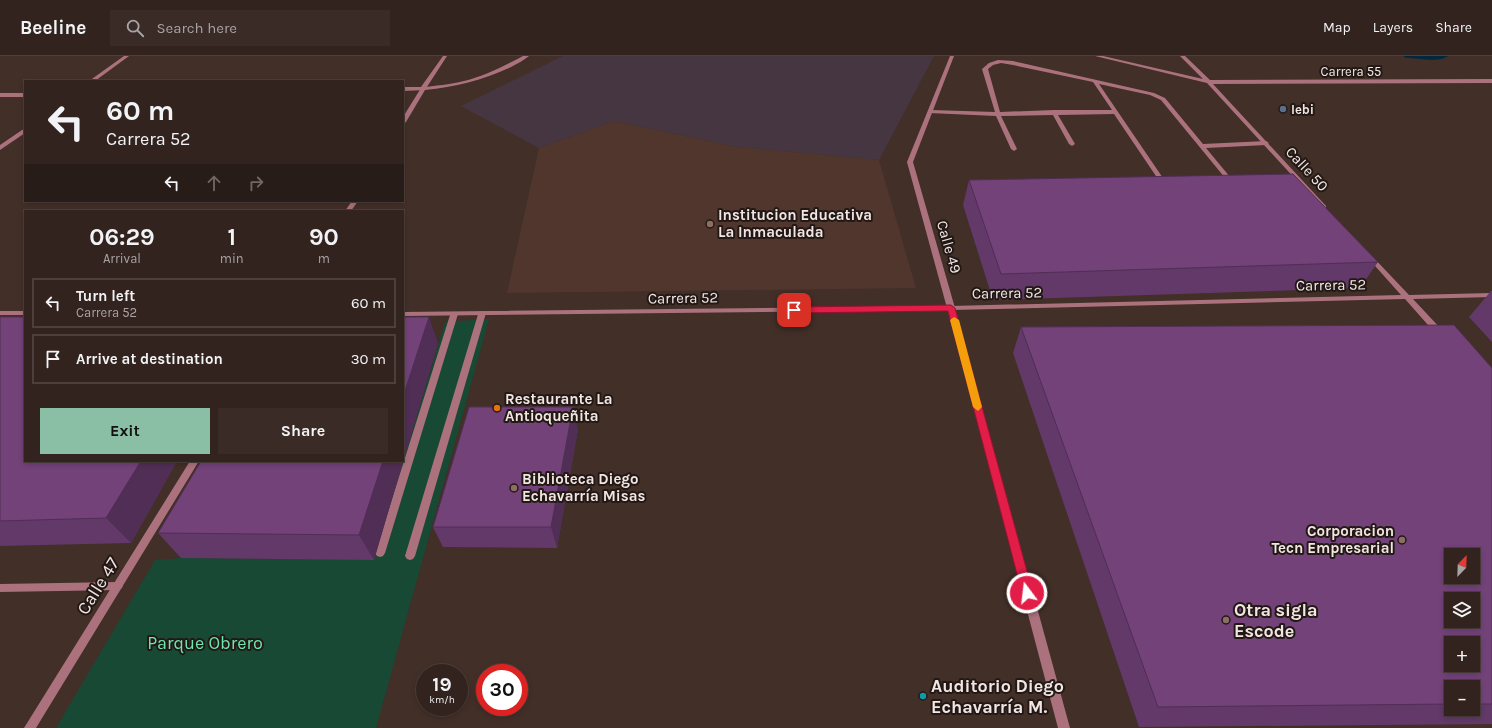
<!DOCTYPE html>
<html lang="en">
<head>
<meta charset="utf-8">
<style>
	body { margin:0; font-family:Karla,sans-serif; background:#3a2b27; color:#f1f3f6; height:100vh; display:flex; flex-direction:column; font-size:15px; white-space:nowrap }
	* { box-sizing:border-box; margin:0 }
	p { font-size:13px; color:#a8a4a4 }
	.icon { flex:none; width:22px; height:22px; fill:none; stroke:currentColor; stroke-width:2; stroke-linecap:round; stroke-linejoin:round }
	.map { position:relative; flex:1; overflow:hidden }
	.sheet { position:absolute; left:24px; top:154px; width:380px; height:252px; display:flex; flex-direction:column; background:#32231e; border-radius:0px; box-shadow:0 2px 6px #0003,0 0 0 1px #4d403c }
	.sheet>* { flex:none }
	.banner { position:absolute; left:24px; top:24px; width:380px; height:122px; border-radius:0px; box-shadow:0 2px 6px #0003,0 0 0 1px #4d403c; background:#32231e; color:#f1f3f6; overflow:hidden }
	.needle { width:26px; rotate:23deg }
	.tools { position:absolute; left:1444px; top:492px; display:grid; gap:8px }
	.tools a { display:grid; place-items:center; width:36px; height:36px; border-radius:0px; background:#32231e; box-shadow:0 2px 6px #0003,0 0 0 1px #4d403c; font-size:20px }
	.speed { position:absolute; left:416px; top:608px; display:flex; gap:8px; font-size:20px; font-weight:700; text-align:center }
	.speed>* { display:grid; place-content:center; width:52px; height:52px; border-radius:50%; background:#32231e; box-shadow:0 2px 6px #0003,0 0 0 1px #4d403c; line-height:1 }
	.speed small { font-size:10px; font-weight:400 }
	.speed .limit { border:6px solid #d22; background:#fff; color:#111 }
	.pin { position:absolute; display:grid; place-items:center; width:34px; height:34px; color:#fff; margin:-17px; border-radius:8px; box-shadow:0 2px 6px #0006 }
	.me { position:absolute; width:44px; margin:-22px; rotate:345deg; stroke-linejoin:round; filter:drop-shadow(0 0 3px #0008) }
	.turn { display:flex; align-items:center; gap:14px; height:84px; padding:0 16px; font-size:18px }
	.turn .icon { width:52px; height:52px; stroke-width:2.5 }
	.turn b { display:block; font-size:28px; line-height:34px }
	.lanes { display:flex; align-items:center; height:38px; padding:0 16px; background:#0003; justify-content:center; gap:20px; direction:ltr }
	.lanes .off { opacity:.35 }
	.eta { display:flex; justify-content:space-evenly; align-items:center; height:68px; text-align:center }
	.eta b { font-size:24px; font-weight:700; line-height:28px }
	.cta { display:flex; gap:8px; margin-top:auto; padding:8px 16px }
	.cta a { flex:1; height:46px; border-radius:0px; background:#8abfa5; color:#111; font-size:16px; font-weight:700; line-height:46px; text-align:center }
	.cta a+a { background:#3a2b27; color:#f1f3f6 }
	ul { padding:0; list-style:none }
	li { display:flex; align-items:center; gap:12px; height:50px; margin:0 8px 6px; padding:0 8px; border:2px solid #4d403c; border-radius:0px }
	li div { flex:1 }
	li b { display:block; font-size:15px }
	li em { font-style:normal }
	header { display:flex; align-items:center; gap:24px; box-sizing:border-box; height:56px; padding:0 20px; background:#32231e; border-bottom:1px solid #4d403c }
	header strong { font-size:19px }
	nav { display:flex; gap:22px; margin-inline-start:auto; font-size:14px }
	.search { width:280px; height:36px; background:#3a2b27; display:flex; align-items:center; gap:10px; box-sizing:border-box; padding:0 14px; border-radius:0px; color:#a8a4a4; font-size:15px }
	.map>svg:first-child { display:block }
</style>
</head>
<body>
<header>
<strong>Beeline</strong>
<div class="search"><svg class="icon" aria-label="search" viewBox="0 0 24 24"><circle cx="10" cy="10" r="6"/><path d="M15 15l6 6"/></svg>Search here</div>
<nav><a>Map</a><a>Layers</a><a>Share</a></nav>
</header>
<div class="map">
<svg width="1492" height="672" viewBox="0 0 1492 672">
	<rect width="100%" height="100%" fill="#422f28"/>
	<path fill="#463642" d="M563,0H934L879,104L737,91L614,65L539,92L461,50Z"/>
	<path fill="#50362d" d="M614,65L737,91L879,104L916,232L507,237L539,92Z"/>
	<path fill="#184934" d="M489,263L376,672H56L155,504L181,502L374,503L445,266Z"/>
	<g fill="none" stroke-linecap="round" stroke-linejoin="round">
		<path fill="#00283f" fill-rule="evenodd" d="M1403,0H1448C1439,7 1418,2 1406,2Z"/>
		<path fill="#ab727e" fill-rule="evenodd" d="M998,4L1013,5L1154,37L1165,42L1203,88L1266,85L1269,87L1266,89L1206,92L1235,127L1232,129L1230,128L1161,44L1150,39L1099,28L1167,128L1164,130L1162,129L1114,58L1058,59L1075,88L1072,90L1069,88L1053,59L1001,60L1017,93L1014,95L1011,93L996,60L929,57L928,56L931,54L995,56L982,13L989,7ZM1001,7L1013,9L1093,26L1112,54H1054L1000,56L988,13L993,9Z"/>
		<path fill="#ab727e" fill-rule="evenodd" d="M479,255H482L486,257L415,500L413,503L410,504L407,503L405,500Z
			M451,256H457L458,258L385,497L383,500L380,501L377,500L375,497Z"/>
		<path fill="#ab727e" fill-rule="evenodd" d="M124,0H129L95,25H89Z
			M443,0H447L425,34L403,35V31H421Z
			M950,0H954L913,106L955,252L1070,672H1058L947,252L907,106Z
			M0,37H25V41H0Z
			M25,72V77L0,94V89Z
			M0,255H25V259H0Z
			M118,526L121,527L123,530L121,533L118,534L0,536V528Z"/>
		<path fill="#ab727e" fill-rule="evenodd" d="M523,0H529C524,4 517,8 511,11C483,24 455,31 425,34L406,66L403,68V61L421,32C435,29 450,29 464,25C485,20 504,10 523,0Z
			M1095,0H1103L1203,23L1180,0H1185L1210,24L1492,23V27L1213,28L1326,150V152H1322L1207,27Z
			M352,145H358L351,155H345Z
			M1370,199L1372,200L1409,239L1492,237V241L1413,243L1442,274L1443,276L1439,279L1436,278L1405,243L951,254L403,260V256L951,250L1401,239L1368,202V200Z
			M190,405H199L36,672H24Z"/>
	</g>
	<path fill="#623968" fill-rule="evenodd" d="M969,124L1378,206L1360,232L993,244L963,149Z
		M1491,235H1492V286L1469,261Z
		M0,261L177,405L131,487L0,490Z
		M1021,271L1492,312V668L1139,671L1013,297ZM1451,631H1473V653H1451Z
		M438,287L374,504L181,502L158,477Z
		M578,373L557,492L443,491L433,471Z"/>
	<path fill="#502e55" d="M429,261L438,287L374,504L359,479L383,405H403V341Z
		M573,351L578,373L557,492L551,471Z
		M141,405H177L131,487L106,462Z"/>
	<path fill="#724279" stroke="#502e55" fill-rule="evenodd" d="M1293,118L1378,206L1001,218L969,124Z
		M0,261H25V405H141L106,462L0,465Z
		M403,261H429L403,341Z
		M1454,269L1492,312V648H1473V631H1451V648L1158,651L1021,271ZM1451,499H1473V521H1451ZM1451,543H1473V565H1451ZM1451,587H1473V609H1451Z
		M469,351H573L551,471H433Z
		M201,405H383L359,479L158,477Z"/>
	<path fill="#e11d48" stroke="#92132f" d="M951,249L955,252L1033,537L1031,540L1027,542L1023,540L1022,537L948,255L794,257L789,254L794,251Z"/>
	<path fill="#f59e0b" d="M954,261L959,264L982,351L978,355L973,351L950,264Z"/>
	<circle fill="#5c6f8a" stroke="#221916" stroke-width="1.5" cx="1283" cy="53" r="4"/>
	<g fill="#8d6e63" stroke="#221916" stroke-width="1.5">
		<circle cx="710" cy="168" r="4"/>
		<circle cx="514" cy="432" r="4"/>
		<circle cx="1402" cy="484" r="4"/>
		<circle cx="1226" cy="564" r="4"/>
	</g>
	<circle fill="#e8710a" stroke="#221916" stroke-width="1.5" cx="497" cy="352" r="4"/>
	<circle fill="#0f9aa8" stroke="#221916" stroke-width="1.5" cx="923" cy="640" r="4"/>
	<g text-anchor="middle" dominant-baseline="central" stroke-width="4" stroke-linejoin="round" paint-order="stroke">
		<g font-size="13" fill="#f3e6e2" stroke="#221916">
			<text x="1351" y="15">Carrera 55</text>
		</g>
		<g font-size="13" font-weight="bold" fill="#f3e6e2" stroke="#221916" text-anchor="start">
			<text x="1291" y="53">Iebi</text>
		</g>
		<g font-size="15" fill="#f3e6e2" stroke="#221916">
			<text transform="translate(1307 113) rotate(47)">Calle 50</text>
			<text transform="translate(949 191) rotate(74)">Calle 49</text>
			<text transform="translate(1331 229) rotate(-1)">Carrera 52</text>
			<text transform="translate(1007 237) rotate(-1)">Carrera 52</text>
			<text transform="translate(683 242) rotate(-1)">Carrera 52</text>
		</g>
		<g font-size="15" font-weight="bold" fill="#f3e6e2" stroke="#221916" text-anchor="start">
			<text x="718" y="159">Institucion Educativa<tspan x="718" dy="17">La Inmaculada</tspan></text>
			<text x="505" y="343">Restaurante La<tspan x="505" dy="17">Antioqueñita</tspan></text>
			<text x="522" y="423">Biblioteca Diego<tspan x="522" dy="17">Echavarría Misas</tspan></text>
			<text x="1394" y="475" text-anchor="end">Corporacion<tspan x="1394" dy="17">Tecn Empresarial</tspan></text>
		</g>
		<g font-size="18" fill="#f3e6e2" stroke="#221916">
			<text transform="translate(98 530) rotate(-58)">Calle 47</text>
		</g>
		<g font-size="18" font-weight="bold" fill="#f3e6e2" stroke="#221916" text-anchor="start">
			<text x="1234" y="554">Otra sigla<tspan x="1234" dy="21">Escode</tspan></text>
			<text x="931" y="630">Auditorio Diego<tspan x="931" dy="21">Echavarría M.</tspan></text>
		</g>
		<g font-size="18" fill="#70e5af" stroke="#221916">
			<text x="205" y="587">Parque Obrero</text>
		</g>
	</g>
</svg>
<div class="tools">
<a><svg class="needle" viewBox="-14 -14 28 28"><path d="M0-13l5 13h-10z" fill="#e53935"/><path d="M0 13l5-13h-10z" fill="#a8a4a4"/></svg></a>
<a><svg class="icon" aria-label="layers" viewBox="0 0 24 24"><path d="M12 4l9 5-9 5-9-5zM3 14l9 5 9-5"/></svg></a>
<a>+</a>
<a>−</a>
</div>
<div class="speed"><div>19<small>km/h</small></div><div class="limit">30</div></div>
<div class="pin" style="left:794px;top:254px;background:#d93025"><svg class="icon" aria-label="arrive" viewBox="0 0 24 24"><path d="M6 21V4h12l-3 4 3 4H6"/></svg></div>
<svg class="me" style="left:1027px;top:537px" viewBox="-20 -20 40 40"><circle r="17" fill="#e11d48" stroke="#fff" stroke-width="3"/><path d="M0-11L8 9 0 5-8 9z" fill="#fff"/></svg>
<div class="banner">
<div class="turn"><svg class="icon" aria-label="left" viewBox="0 0 24 24"><path d="M17 20v-9H6M10 6l-5 5 5 5"/></svg><div><b>60 m</b>Carrera 52</div></div>
<div class="lanes"><svg class="icon" aria-label="left" viewBox="0 0 24 24"><path d="M17 20v-9H6M10 6l-5 5 5 5"/></svg><svg class="icon off" aria-label="ahead" viewBox="0 0 24 24"><path d="M12 20V5M6 11l6-6 6 6"/></svg><svg class="icon off" aria-label="right" viewBox="0 0 24 24"><path d="M7 20v-9h11M14 6l5 5-5 5"/></svg></div>
</div>
<section class="sheet">
<div class="eta">
<div><b>06:29</b><p>Arrival</p></div>
<div><b>1</b><p>min</p></div>
<div><b>90</b><p>m</p></div>
</div>
<ul>
<li><svg class="icon" aria-label="left" viewBox="0 0 24 24"><path d="M17 20v-9H6M10 6l-5 5 5 5"/></svg><div><b>Turn left</b><p>Carrera 52</p></div><em>60 m</em></li>
<li><svg class="icon" aria-label="arrive" viewBox="0 0 24 24"><path d="M6 21V4h12l-3 4 3 4H6"/></svg><div><b>Arrive at destination</b></div><em>30 m</em></li>
</ul>
<div class="cta"><a>Exit</a><a>Share</a></div>
</section>
</div>
</body>
</html>
